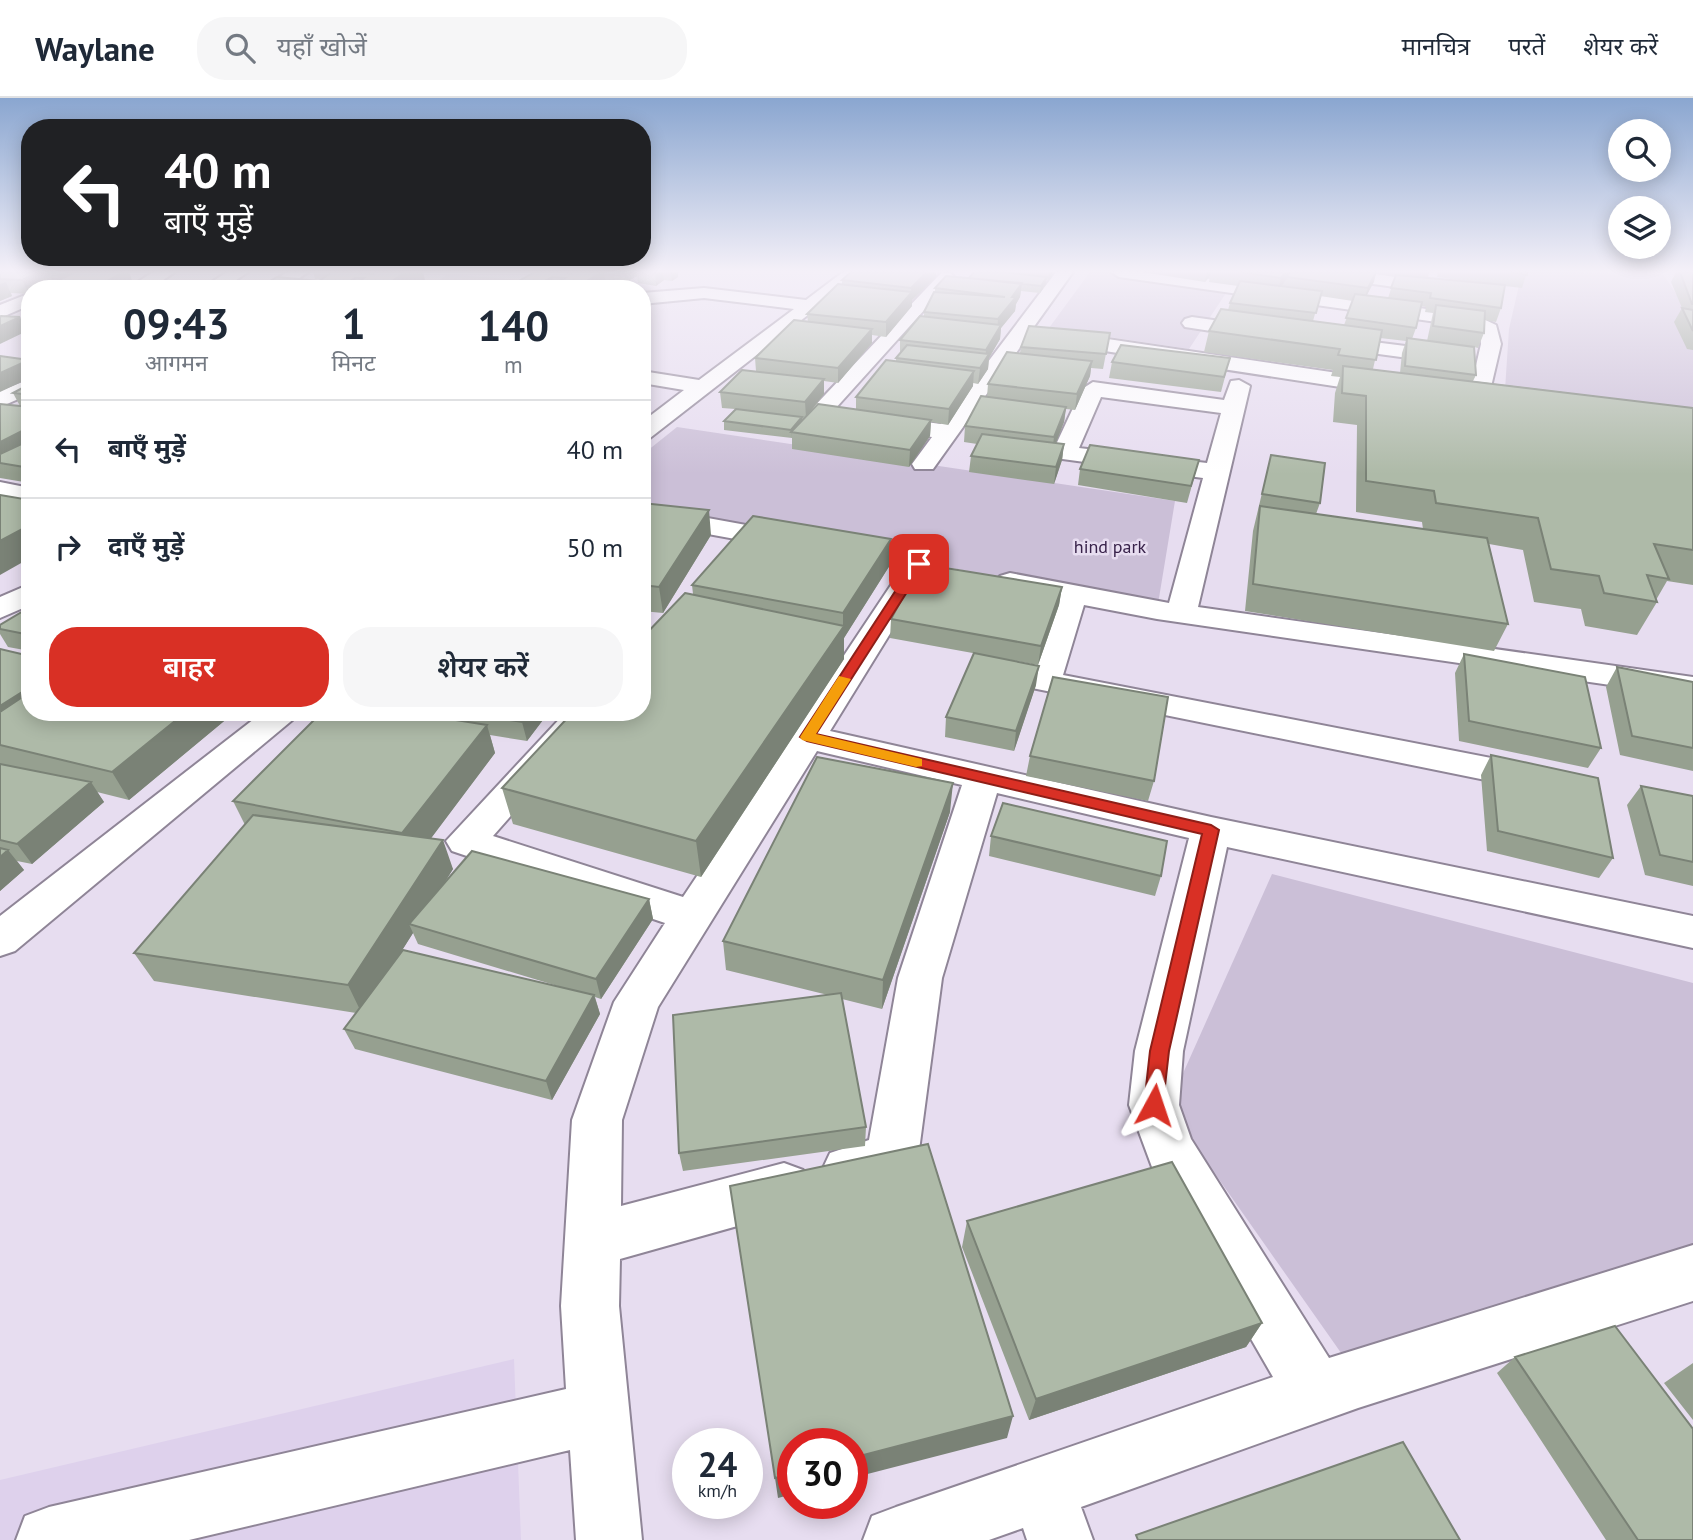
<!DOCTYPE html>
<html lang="hi">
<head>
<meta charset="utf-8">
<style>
	body { margin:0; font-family:"PT Sans","Noto Sans Devanagari",sans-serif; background:#f6f6f7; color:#1f2937; height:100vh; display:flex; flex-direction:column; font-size:26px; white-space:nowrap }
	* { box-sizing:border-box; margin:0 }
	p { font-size:23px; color:#747a83 }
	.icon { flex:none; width:38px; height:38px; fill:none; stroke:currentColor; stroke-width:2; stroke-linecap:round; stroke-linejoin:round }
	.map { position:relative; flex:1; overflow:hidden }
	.sheet { position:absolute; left:21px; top:182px; width:630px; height:441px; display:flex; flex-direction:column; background:#fff; border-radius:28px; box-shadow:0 4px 18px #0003 }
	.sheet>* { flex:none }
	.guide { position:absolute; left:21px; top:21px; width:630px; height:147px; border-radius:28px; box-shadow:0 4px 18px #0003; background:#202124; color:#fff; overflow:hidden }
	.buttons { position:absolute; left:1608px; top:21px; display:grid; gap:14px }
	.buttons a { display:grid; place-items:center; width:63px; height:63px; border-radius:50%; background:#fff; box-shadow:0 4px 18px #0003; font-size:35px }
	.speed { position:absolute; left:672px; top:1330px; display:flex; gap:14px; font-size:35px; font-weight:700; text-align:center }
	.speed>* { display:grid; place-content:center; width:91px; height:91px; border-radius:50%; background:#fff; box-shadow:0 4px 18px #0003; line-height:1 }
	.speed small { font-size:18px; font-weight:400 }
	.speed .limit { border:10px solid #d22; background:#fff; color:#111 }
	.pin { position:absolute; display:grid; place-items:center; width:60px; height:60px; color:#fff; margin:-30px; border-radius:14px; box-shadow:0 4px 10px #0006 }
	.me { position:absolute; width:77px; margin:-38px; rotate:5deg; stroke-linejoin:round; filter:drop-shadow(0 0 5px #0008) }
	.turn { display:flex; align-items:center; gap:24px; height:147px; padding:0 28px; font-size:32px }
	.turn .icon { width:91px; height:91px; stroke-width:2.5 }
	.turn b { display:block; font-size:49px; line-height:60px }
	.eta { display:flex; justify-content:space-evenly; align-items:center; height:119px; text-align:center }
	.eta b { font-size:42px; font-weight:600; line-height:49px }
	.action { display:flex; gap:14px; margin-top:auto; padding:14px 28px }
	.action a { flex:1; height:80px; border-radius:28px; background:#d93025; color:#fff; font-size:28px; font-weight:600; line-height:80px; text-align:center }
	.action a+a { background:#f6f6f7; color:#1f2937 }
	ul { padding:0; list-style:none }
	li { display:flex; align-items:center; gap:21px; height:98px; padding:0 28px; border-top:2px solid #e0e1e3 }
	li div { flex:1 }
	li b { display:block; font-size:26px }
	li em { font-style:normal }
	header { display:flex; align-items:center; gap:42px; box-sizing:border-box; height:98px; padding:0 35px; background:#fff; border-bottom:2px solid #e0e1e3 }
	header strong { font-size:33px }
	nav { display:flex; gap:38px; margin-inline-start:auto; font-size:24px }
	.search { width:490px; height:63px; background:#f6f6f7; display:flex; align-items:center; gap:18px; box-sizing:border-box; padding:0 24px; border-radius:28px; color:#747a83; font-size:26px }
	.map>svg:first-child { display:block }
</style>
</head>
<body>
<header>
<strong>Waylane</strong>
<div class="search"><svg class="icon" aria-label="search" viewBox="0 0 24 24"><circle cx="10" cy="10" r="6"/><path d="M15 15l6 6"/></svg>यहाँ खोजें</div>
<nav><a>मानचित्र</a><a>परतें</a><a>शेयर करें</a></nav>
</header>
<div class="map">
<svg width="1693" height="1442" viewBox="0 0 1693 1442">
	<rect width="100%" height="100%" fill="#e7ddf0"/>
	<path fill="#ded1ec" d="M514,1261L521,1442H0V1382Z"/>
	<path fill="#cbbfd7" d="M1090,174H1106L1228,192L1189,251L1049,230Z
		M1522,174L1663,176L1693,221V337L1504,307L1509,231Z
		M448,176L532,183L517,191H426Z
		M677,329L1175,403L1157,512L642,406V357Z
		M1272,776L1693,885V1161L1358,1279L1168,1009Z"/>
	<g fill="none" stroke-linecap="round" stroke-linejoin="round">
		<defs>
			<path id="street" d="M153,174H175L150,191H127Z
				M227,174H248L223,191H201Z
				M287,174H308L284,191H262Z
				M843,174H863L650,340L642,342V324L684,292L642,285V273L699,282L794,211L704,200L642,206V195L704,190L806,202Z
				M942,174L951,175L954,179L834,312L941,326L1056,174H1073L1033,230L1425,288H1466L1472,285L1481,246L1480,234L1472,229L1119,179L1111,174H1160L1477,218L1496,227L1501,246L1490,293L1470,302H1425L1026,241L933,371H915L912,366L932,339L817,324L806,317Z
				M1314,174H1364L1446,186L1455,191L1446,196L1322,179Z
				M30,195V207L0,220V207Z
				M1192,219L1263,229L1273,235L1263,241L1185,229L1182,225L1185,221Z
				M1326,238L1453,254L1463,260L1453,266L1319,248L1316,244L1319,240Z
				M30,281V296L0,309V293Z
				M1239,282L1250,288L1198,509L1693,579V599L1157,521L1084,507L1063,577L1548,671L1553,680L1548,689L1535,692L1032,590L1027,583L1056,502L1000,490L995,484L1000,478L1010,475L1169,505L1203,380L1055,360L1052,355L1082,291L1093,284L1224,302L1231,283ZM1101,299L1221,315L1207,365L1079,350Z
				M0,384L30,390V406L0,400Z
				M642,408L790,435L800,437L804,443L800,449L790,451L642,424Z
				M919,457L929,460L933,466L830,633L1211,719L1693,818V850L1227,749L1183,953L1179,1007L1191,1041L1329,1260L1693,1147V1203L1358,1310L1081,1409L1093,1442H1027L1023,1430L989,1442H863L872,1418L896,1409L1273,1279L1152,1069L1129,1007L1135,953L1189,740L997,695L942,880L918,1060L910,1077L848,1096L830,1089L822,1072L830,1055L869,1042L898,880L962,687L817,653L658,909L622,1022L621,1108L784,1065L803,1072L810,1090L803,1108L784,1115L620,1161L619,1208L642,1442H576L570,1352L189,1442H16L25,1418L49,1409L566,1291L561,1208L572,1022L614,904L665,825L452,753L446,743L566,614H602L493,738L683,799L909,460Z
				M30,486V507L0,520V499Z
				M263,614H302L15,853L0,858V818Z"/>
		</defs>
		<use href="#street" stroke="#8f8597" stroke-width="4"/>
		<use href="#street" fill="#fff" fill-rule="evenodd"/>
	</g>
	<path fill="#96a090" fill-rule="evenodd" d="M0,174H129L133,186L124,191H51L49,187L65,179L40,191H30L29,196L11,195L12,198L0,203Z
		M313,174H423L425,183L414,191H300L299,186L256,191L319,183L322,181H315Z
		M535,174L571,176L574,174H678V179L672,183L664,182L656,188L638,185L637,178L626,184L605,182L606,191H511L510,188Z
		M851,174H936V179L912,202V208L886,239L872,237V245L838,285L824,283V296L807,318L856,311V299L896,263V260L900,255V242L924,219V214L935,194V190L969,180L974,174H1055L1048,182H1046V186L1040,195L1021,193L1020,199L1016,206L1015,213L1001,230L1000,241L989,260L988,271L978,286L973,285V288L948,327L931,324L930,338L909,369L792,351V340L724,332V323L735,311L722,310L720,294L756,273L755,260L808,224L807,216L842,187V182Z
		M1142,174H1429L1428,180L1488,186L1437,179L1438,174H1527L1522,190L1505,188L1501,210L1496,224L1485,222L1484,235L1478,250L1474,249L1476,277L1473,283L1693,310V487L1667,483L1656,502L1657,504L1637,537L1585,528L1581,511L1534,504L1523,452L1489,446L1508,526L1494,553L1245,513L1253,433L1271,357L1320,405L1316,416L1423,431L1422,424L1356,414L1357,327L1333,324L1335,295L1340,279L1331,278L1333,272L1204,254L1209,233L1228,212L1230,205L1238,188L1209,184L1210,178L1205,184ZM1376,176L1395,179L1388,200L1367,197ZM1320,198L1353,203L1344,227L1313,223ZM1421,208L1426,209L1425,214L1433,215L1427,243L1412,241L1416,230ZM1380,240L1406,243L1402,255L1400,275L1373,271Z
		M1676,174H1693V252L1687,251L1674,224L1682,210L1671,184Z
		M1110,235L1103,271L1091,270L1090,278L1075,312L1066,311L1064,324L1056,345L1064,346L1062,362L1054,386L969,374L971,358L977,346L964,344L965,328L987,299L988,286L1020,255L1021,249Z
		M1230,260L1221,294L1109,280L1112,264Z
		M30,286V385L0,380V306L20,308L13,295Z
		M1199,362L1187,405L1078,387L1080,371Z
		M642,405L711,437L663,515L642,513Z
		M890,467L844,540V561L701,779L513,726L502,690L693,496L692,487Z
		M1062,489L1059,507L1038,567L890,540L891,521Z
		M30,509V553L8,549L0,536V527Z
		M0,551L30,614H235L129,702L97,694L104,704L32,766L17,763L24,772L0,793Z
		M1464,556L1601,650L1588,670L1459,643L1455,575Z
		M1617,569L1693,584V673L1620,657L1606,589Z
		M1036,587L1014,653L945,639L946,619Z
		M322,614H549L527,643L490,637L495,655L431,740L453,771L444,785L649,801L653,821L601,901L595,899L600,916L552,1002L355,951L344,931L356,915L154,883L134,855L245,727L233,703ZM413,835L418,846L561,889L397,860Z
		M1491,657L1613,760L1599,780L1487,753L1481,677Z
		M1030,658L1154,683L1148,703L1026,678Z
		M1641,688L1693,698V788L1645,777L1627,707Z
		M950,714L882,911L842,901L866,1029L865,1048L683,1073L679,1055L828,897L726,872L723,843Z
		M991,738L1161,778L1155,798L989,758Z
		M967,1123L1262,1225L1246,1249L1029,1322L962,1149Z
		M1515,1259L1693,1442H1606L1497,1275Z
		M1693,1265V1322L1664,1285Z"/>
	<path fill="#7a8276" d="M40,174H76L40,191H30L29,196L22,182Z
		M124,174H129L133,186L124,191H99L98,188Z
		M405,174H423L425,183L414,191H389L388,186Z
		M602,174H604L606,191H573Z
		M624,174H636L637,178L626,184Z
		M655,174H663L664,182L656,188Z
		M671,174H678V179L672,183Z
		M927,174H936V179L912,202V208L886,239V224L911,196V190Z
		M1049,174H1055L1048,182Z
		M1207,174H1211L1210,178L1205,184Z
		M1285,174H1291L1278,194L1281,180Z
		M1376,174L1374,184L1363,204L1368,190Z
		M552,179L554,191L543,184Z
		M1047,179L1046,186L1040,195L1041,188Z
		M355,180L358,191H337Z
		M6,184L12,198L0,203V186Z
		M1022,185L1020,199L1016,206L1015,213L1001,230L1000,241L989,260L988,271L978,286L980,270L985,262L986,252L997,234L998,221Z
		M299,186L300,191H291Z
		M20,219L27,233L0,246V228Z
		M872,231V245L838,285V270Z
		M29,262L30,280L0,294V275Z
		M1092,263L1090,278L1075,312L1077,296Z
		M974,273L973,288L948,327L949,311Z
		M824,281V296L806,319L805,304Z
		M1066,309L1064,324L1052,355L1054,339Z
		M802,319V327L791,334L792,340L791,332Z
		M931,322L930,338L909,369L910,352Z
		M30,329V350L0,365V344Z
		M1064,346L1062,362L1054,386L1056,369Z
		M709,412L711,437L663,515L659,489Z
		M30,427V460L0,477V443Z
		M891,441L890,467L844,540V561L701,779L696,743L843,530V515Z
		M1062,489L1059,507L1038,567L1041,548Z
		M1039,568L1036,587L1014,653L1016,633Z
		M30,589V614L0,636V608Z
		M186,614H235L129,702L112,674Z
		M530,614H549L527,643L522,624Z
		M487,627L495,655L414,763L402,735Z
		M91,684L104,704L32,766L17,746Z
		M953,685L950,714L882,911L883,882Z
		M443,742L453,771L417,829L409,826L413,835L362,916L348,887Z
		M8,752L24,772L0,793V759Z
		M649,801L653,821L601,901L596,881Z
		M594,897L600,916L552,1002L546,983Z
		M1262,1225L1246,1249L1029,1322L1036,1301Z
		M1013,1318L1007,1340L852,1380V1360Z
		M793,1376V1396L778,1400L775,1380Z"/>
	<path fill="#aebaa8" stroke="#7a8276" stroke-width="2" fill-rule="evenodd" d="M0,174H40L22,182L0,181Z
		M75,174H124L98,188L49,187Z
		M332,174H359L358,175L373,176L375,174H405L388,186L357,185L364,180H355L337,191H307L313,186H299L291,191H256L277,179L319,183Z
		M535,174H564L571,176L574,174H602L573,191H544L548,188L538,187L531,191L510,188ZM552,179L565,180L556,185L543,184Z
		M851,174H927L911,190L842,182Z
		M974,174H1002L1047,179L1041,188L969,180Z
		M1241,174H1285L1281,180Z
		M1290,174H1376L1368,190L1287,179Z
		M1510,174H1527V177Z
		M1680,174H1693V206H1692Z
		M1396,177L1505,187L1501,210L1430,200L1431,195L1391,190Z
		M946,178L1022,185L1012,199H1016L998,221L924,214L934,194L1005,199L935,190Z
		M1240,183L1322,193L1316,215L1230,205Z
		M838,186L912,194L886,224L807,216Z
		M1355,196L1422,204L1416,230L1346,220Z
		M1436,207L1485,213L1484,235L1433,228Z
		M1682,210L1693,212V233Z
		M1221,211L1382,232L1376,262L1338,257L1340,251L1209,233Z
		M1,218L20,219L0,228V219Z
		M920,218L1001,227L986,252L900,242Z
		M794,222L872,231L838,270L755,260Z
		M1029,228L1110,235L1106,256L1021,249Z
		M1407,240L1474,249L1476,277L1405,268Z
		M907,247L989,256L980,270L896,260Z
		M1121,247L1230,260L1224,279L1112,264Z
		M1007,254L1092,263L1077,296L988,286Z
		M0,258L29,262L0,275Z
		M886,262L974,273L949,311L856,299Z
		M1343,268L1693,310V452L1654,446L1669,481L1647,477L1657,504L1604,495L1599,478L1551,471L1538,420L1436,405L1434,393L1366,383V298L1342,295Z
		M742,272L824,281L805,304L720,294Z
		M30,286V297L13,295Z
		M981,298L1066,309L1054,339L965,328Z
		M0,306L30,309V329L0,344Z
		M818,306L931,322L910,352L791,334Z
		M736,311L802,319L791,332L724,323Z
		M982,336L1064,346L1056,369L971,358Z
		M30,342V370L0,365V356Z
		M1090,347L1199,362L1191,388L1080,371Z
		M1271,357L1325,365L1320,405L1262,396Z
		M0,397L30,402V427L0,443Z
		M642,405L709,412L659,489L642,487Z
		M1260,408L1487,440L1508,526L1253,486Z
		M753,418L891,441L843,515L692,487Z
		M921,466L1062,489L1041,548L891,521Z
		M685,495L844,528L696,743L502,690L573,614H642V540Z
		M30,509V537L0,531V527Z
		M0,551L30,558V589L0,608Z
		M974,555L1039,568L1016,633L946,619Z
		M1464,556L1585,579L1601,650L1469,623Z
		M1617,569L1693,584V650L1632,638Z
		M1053,579L1168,599L1154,683L1030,658Z
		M30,594V614H186L112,674L0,647V614Z
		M322,614H406L487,627L402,735L233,703Z
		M461,614H530L522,624Z
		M1491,657L1598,680L1613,760L1498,733Z
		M817,659L953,685L883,882L723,843Z
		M0,666L91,684L17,746L0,742Z
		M1641,688L1693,698V764L1660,757Z
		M1003,705L1167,743L1161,778L991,738Z
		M253,717L443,742L348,887L134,855Z
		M0,750L8,752L0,759Z
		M472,753L649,801L596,881L409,826Z
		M403,852L594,897L546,983L344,931Z
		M841,895L866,1029L679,1055L673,917Z
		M928,1046L1013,1318L852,1360V1346H793V1376L775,1380L730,1088Z
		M1172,1064L1262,1225L1036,1301L967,1123Z
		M1615,1228L1693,1331V1442H1638L1515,1259Z
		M1403,1344L1460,1442H1138L1136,1437Z"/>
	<linearGradient id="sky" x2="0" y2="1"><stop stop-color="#8aa6d0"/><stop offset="0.46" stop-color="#f4f0f8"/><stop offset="1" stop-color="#f4f0f8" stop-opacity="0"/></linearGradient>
	<rect width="1693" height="376" fill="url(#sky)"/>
	<path fill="#d93025" stroke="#8d1f18" stroke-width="2" d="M919,463L925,466L816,636L1211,727L1219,732L1169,953L1162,1014L1154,1016L1147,1014L1144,1007L1150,953L1202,736L807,643L800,639L913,466Z"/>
	<path fill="#f59e0b" d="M839,578L851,581L816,636L922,661V668L916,669L802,642L800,639Z"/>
	<g text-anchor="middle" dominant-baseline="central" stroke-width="5" stroke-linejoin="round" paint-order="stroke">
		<g font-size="18" fill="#38224a" stroke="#e7ddf0">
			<text x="1110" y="448">hind park</text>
		</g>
	</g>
</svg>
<div class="buttons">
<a><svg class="icon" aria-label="search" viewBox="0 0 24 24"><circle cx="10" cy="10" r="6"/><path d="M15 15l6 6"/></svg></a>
<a><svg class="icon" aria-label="layers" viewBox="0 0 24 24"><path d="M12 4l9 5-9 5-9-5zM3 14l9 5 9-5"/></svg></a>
</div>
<div class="speed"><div>24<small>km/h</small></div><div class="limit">30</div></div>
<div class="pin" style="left:919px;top:466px;background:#d93025"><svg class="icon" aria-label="arrive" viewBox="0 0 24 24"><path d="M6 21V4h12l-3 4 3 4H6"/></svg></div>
<svg class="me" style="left:1154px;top:1007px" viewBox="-20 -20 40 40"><path d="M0-17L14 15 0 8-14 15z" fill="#d93025" stroke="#fff" stroke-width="4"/></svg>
<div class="guide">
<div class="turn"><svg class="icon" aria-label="left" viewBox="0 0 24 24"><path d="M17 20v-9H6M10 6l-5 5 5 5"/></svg><div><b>40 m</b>बाएँ मुड़ें</div></div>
</div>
<section class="sheet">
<div class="eta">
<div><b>09:43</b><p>आगमन</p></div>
<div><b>1</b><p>मिनट</p></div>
<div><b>140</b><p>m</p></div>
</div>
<ul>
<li><svg class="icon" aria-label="left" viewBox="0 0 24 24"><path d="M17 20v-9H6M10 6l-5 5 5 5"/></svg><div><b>बाएँ मुड़ें</b></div><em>40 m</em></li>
<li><svg class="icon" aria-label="right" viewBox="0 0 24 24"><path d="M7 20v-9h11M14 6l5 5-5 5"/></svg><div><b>दाएँ मुड़ें</b></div><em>50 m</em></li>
</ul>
<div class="action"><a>बाहर</a><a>शेयर करें</a></div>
</section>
</div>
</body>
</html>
